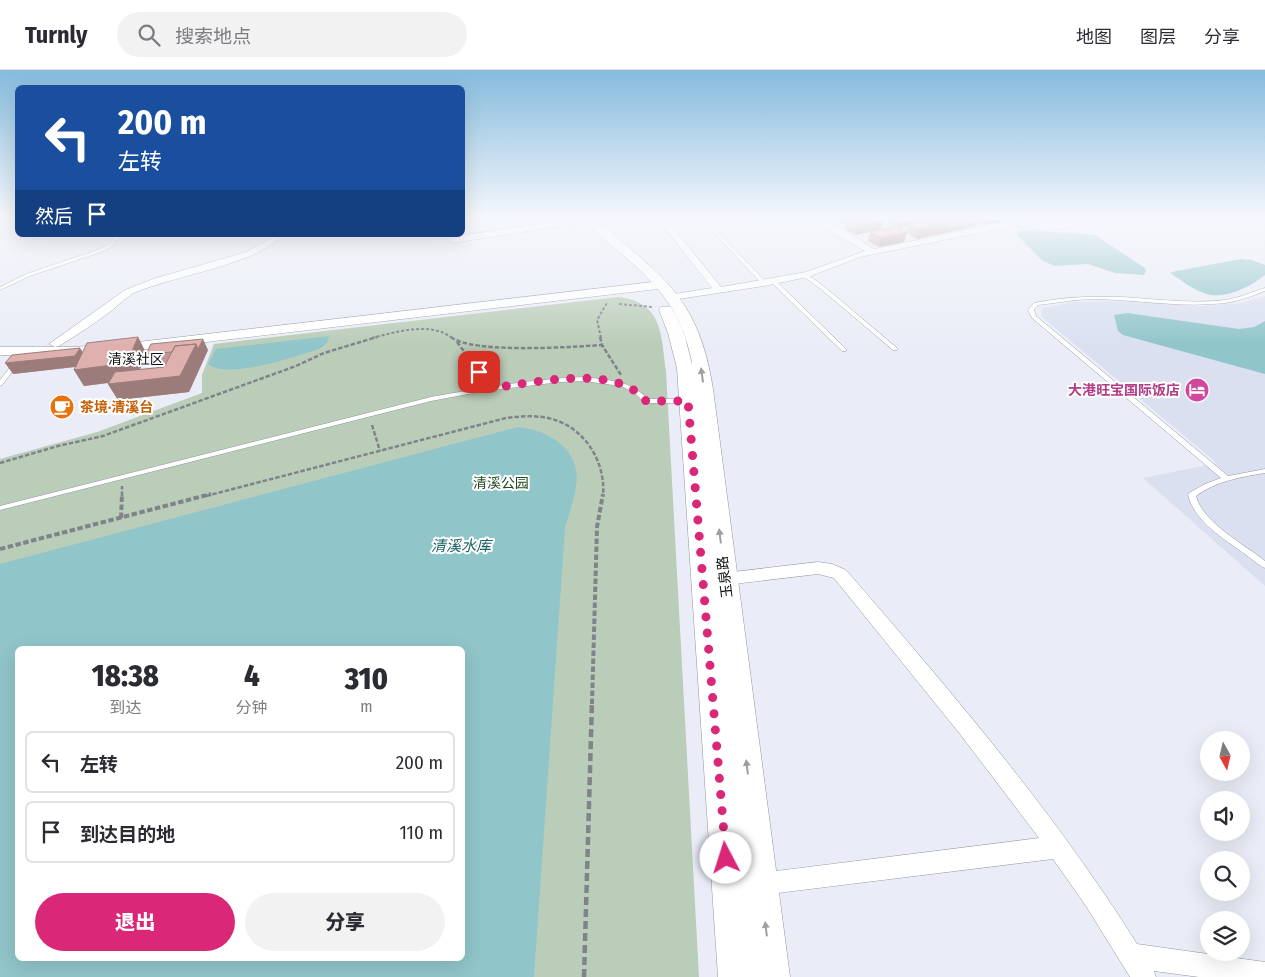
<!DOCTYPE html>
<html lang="zh">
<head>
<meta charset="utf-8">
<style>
	body { margin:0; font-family:"Fira Sans Condensed","Noto Sans SC",sans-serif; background:#f2f2f3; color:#2b2b33; height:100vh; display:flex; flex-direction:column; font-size:19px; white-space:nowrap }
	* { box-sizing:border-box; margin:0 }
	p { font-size:16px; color:#7c7c81 }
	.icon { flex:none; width:28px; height:28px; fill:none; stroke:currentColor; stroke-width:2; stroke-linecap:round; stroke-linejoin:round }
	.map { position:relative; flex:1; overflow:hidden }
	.drawer { position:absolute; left:15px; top:576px; width:450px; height:315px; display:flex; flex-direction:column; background:#fff; border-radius:8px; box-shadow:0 5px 20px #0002 }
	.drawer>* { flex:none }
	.top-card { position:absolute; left:15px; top:15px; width:450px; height:152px; border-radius:8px; box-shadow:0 5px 20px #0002; background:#1a4fa0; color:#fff; overflow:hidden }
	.needle { width:32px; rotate:172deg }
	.buttons { position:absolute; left:1200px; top:661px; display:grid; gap:10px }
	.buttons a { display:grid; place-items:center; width:50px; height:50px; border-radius:50%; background:#fff; box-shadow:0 5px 20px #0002; font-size:25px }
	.pin { position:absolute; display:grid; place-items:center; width:42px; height:42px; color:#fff; margin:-21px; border-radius:10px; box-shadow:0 2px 8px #0006 }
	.me { position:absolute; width:55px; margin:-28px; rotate:355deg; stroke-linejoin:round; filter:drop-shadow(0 0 4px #0008) }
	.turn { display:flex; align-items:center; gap:18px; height:105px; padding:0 20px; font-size:22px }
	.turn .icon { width:65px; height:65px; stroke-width:2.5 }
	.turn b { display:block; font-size:35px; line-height:42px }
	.then { display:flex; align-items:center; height:48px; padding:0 20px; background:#0003; gap:10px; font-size:19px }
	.eta { display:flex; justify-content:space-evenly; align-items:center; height:85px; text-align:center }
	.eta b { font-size:30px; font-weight:800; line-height:35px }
	.primary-button { display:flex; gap:10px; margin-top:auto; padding:10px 20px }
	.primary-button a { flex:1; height:58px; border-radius:30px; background:#db2777; color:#fff; font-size:20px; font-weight:800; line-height:58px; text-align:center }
	.primary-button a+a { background:#f2f2f3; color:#2b2b33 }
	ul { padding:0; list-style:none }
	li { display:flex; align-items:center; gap:15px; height:62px; margin:0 10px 8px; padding:0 10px; border:2px solid #e1e1e2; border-radius:8px }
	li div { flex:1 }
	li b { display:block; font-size:19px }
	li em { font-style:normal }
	header { display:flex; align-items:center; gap:30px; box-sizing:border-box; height:70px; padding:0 25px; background:#fff; border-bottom:1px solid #e1e1e2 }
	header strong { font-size:24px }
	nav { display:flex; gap:28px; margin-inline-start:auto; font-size:18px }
	.search { width:350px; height:45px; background:#f2f2f3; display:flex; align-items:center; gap:12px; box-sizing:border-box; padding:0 18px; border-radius:28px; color:#7c7c81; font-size:19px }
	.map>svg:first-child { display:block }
</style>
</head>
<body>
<header>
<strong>Turnly</strong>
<div class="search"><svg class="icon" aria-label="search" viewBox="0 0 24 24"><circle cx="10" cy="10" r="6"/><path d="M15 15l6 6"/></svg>搜索地点</div>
<nav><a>地图</a><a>图层</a><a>分享</a></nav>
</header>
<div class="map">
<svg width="1265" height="907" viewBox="0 0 1265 907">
	<rect width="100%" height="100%" fill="#eaedf7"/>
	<path fill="#dae0f0" d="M1265,226V516L1143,408L1217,393L1042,247L1041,242L1043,238L1074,232L1105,231L1202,236L1241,233Z"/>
	<path fill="#bacdb8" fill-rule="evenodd" d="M618,227C663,232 661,264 666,301L699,907H0V389L97,362L202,323V305L214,274ZM18,579H462V889H18Z"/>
	<path fill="#90c5ca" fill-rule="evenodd" d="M1027,160L1095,165L1145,198L1146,201L1144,205L1115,203L1088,194L1055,196L1043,191L1016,164L1018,161Z
		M1241,189L1252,190L1265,195V205C1250,217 1223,231 1204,223C1192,219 1181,210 1170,203L1176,201Z
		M1127,243L1239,259L1254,257L1265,251V304L1123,265L1118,261L1114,245Z
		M329,266L327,273L319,279C296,286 228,310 208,294L216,279Z
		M518,357C549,360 582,380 576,416C574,430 569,445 565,458L534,907H0V494ZM18,579H462V889H18Z"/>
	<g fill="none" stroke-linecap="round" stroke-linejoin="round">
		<defs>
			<path id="service" d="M703,148H709L707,150L709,153L766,212V214H762L707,155L702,149Z
				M870,148H875L897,163L893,164Z
				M1042,148H1048L1049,149L1047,150Z
				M117,165H121L110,178L104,181L30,206L0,220V217L26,204L100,179L106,176Z
				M803,204H807L826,218L897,278V280H893L822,220L803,206Z
				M771,210H775L846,279V281H842L771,212Z
				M1265,218V221C1252,226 1239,231 1225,233C1182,238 1138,230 1095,229C1076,229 1057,233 1038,235L1034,240L1036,246L1228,406L1265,399V403C1241,407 1216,411 1196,426C1203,453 1244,474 1265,491V498C1258,495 1252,489 1245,484C1224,469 1195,452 1188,425L1189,423L1205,414L1221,408L1032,248L1028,240L1034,233C1063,227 1092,226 1122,227C1156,229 1191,234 1225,230C1239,228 1252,222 1265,218Z
				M16,291L19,293L2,315L0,316V310L14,292Z
				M584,307C611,311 627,309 648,329H688L691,331L688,333H646L644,332L634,322L621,316L584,311L560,312L484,321L431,331L0,440V436L431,327C482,318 532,309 584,307Z"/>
			<path id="minor" d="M578,148L581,149V153L452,173L448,170L452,167Z
				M657,148H665L721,217L806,202L865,181L807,148C831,148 854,167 874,179L1014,150L1032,152L1036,155L1032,158L1014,156L860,187L808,207L764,216L672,230L667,227L668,225L712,218Z
				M273,165H282C259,194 172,206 134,223C123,229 116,238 107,244C91,256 75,266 59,276L55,277L49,274L125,220L153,209L246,182L268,170Z
				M818,492L832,494L846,500C949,619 1053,740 1137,874L1265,892V907H1199L1154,901L1156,907H1130L1086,836L1053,789L761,825L753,822L750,814L753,806L761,803L1039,768L960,664L834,508L818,504L725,515L719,513L717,509L719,505L725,503Z"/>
			<path id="tertiary" d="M1080,148H1099L1098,150C1081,154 1040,167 1027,155L1032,152L1051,154Z
				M662,211L668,215L666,218L138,280L73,285H0V277H73L138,272Z"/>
			<path id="secondary" d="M582,148H595C661,207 698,224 713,319L790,907H754L694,309L754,907H718L677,298L668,263L659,240L661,237H671L673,240L684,263L692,294V292C682,242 658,214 619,182C607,171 592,161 582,148Z"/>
		</defs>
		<use href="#service" stroke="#93969f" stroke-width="1"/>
		<use href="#minor" stroke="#93969f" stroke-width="1"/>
		<use href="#tertiary" stroke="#93969f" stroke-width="1"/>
		<use href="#secondary" stroke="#93969f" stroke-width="1"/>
		<path stroke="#81838a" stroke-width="2" stroke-dasharray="3 2" stroke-linecap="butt" d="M619,234L653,237
			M372,268C396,262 431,251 452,268
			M601,268L597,250L607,233"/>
		<path stroke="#81838a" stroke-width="2.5" stroke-dasharray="4.5 2" stroke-linecap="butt" d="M451,267C472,284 572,277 602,275
			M600,267L602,275L621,305
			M457,272L475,296L489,309
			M372,355L380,381
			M0,393L58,376L103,366L296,296L324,283L377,267
			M122,426V416
			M206,426L506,348C521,346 537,345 552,349C585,358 606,392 603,426"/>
		<path stroke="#81838a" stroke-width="4" stroke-dasharray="5.5 2.5" stroke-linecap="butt" d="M121,448L122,424
			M0,479L211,424
			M592,634L597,457L603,424"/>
		<path stroke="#81838a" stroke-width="4.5" stroke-dasharray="8 4" stroke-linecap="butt" d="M584,907L592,632"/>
		<use href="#service" fill="#fff" fill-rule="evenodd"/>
		<use href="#minor" fill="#fff" fill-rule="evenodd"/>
		<use href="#tertiary" fill="#fff" fill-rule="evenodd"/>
		<use href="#secondary" fill="#fff" fill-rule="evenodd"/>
	</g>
	<path fill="#c09896" d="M832,148H877L883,151L880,160L906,162L908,156L899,158L889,152L890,148L942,149L945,151L972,149V148H1018L982,155L977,153L976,156L917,169L906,163L904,172L879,177L868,171L870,162L855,165L845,159L846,153L841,154L832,149Z
		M138,267L146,283L140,300L164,297L166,294L151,295L146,284L151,274L208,280L189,322L118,330L108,314L109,313L84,316L74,300L76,297L13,304L83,282Z"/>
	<path fill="#9c7c7a" d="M843,148H866L847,150L846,153L841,154Z
		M926,148H948L911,155L908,154V156L899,158L900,153Z
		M985,148H1018L982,155Z
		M883,151L880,160L855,165L857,156Z
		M978,152L976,156L917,169L919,159L950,153Z
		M907,162L904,172L879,177L881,168Z
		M138,267L146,283L136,309L84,316L74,300Z
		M203,269L208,280L189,322L118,330L108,314L180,306L196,274Z
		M80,278L87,288L82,296L13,304L5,293Z"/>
	<path fill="#dfb1ae" stroke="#9c7c7a" d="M858,148H877L883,151L857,156L847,150Z
		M890,148H926L900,153Z
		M937,148H939L950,153L919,159L908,154Z
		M958,148H970L978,152L948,158L950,153L945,151Z
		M896,156L907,162L881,168L870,162Z
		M138,267L127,293L74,300L87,273Z
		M203,269L198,279L196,274L175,276L172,282L146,284L151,274Z
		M196,274L180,306L108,314L115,302L164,297L175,276Z
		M80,278L75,286L5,293L12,285Z"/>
	<defs><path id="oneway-solid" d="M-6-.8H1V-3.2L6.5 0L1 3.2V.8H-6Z" transform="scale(1.25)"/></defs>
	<g fill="#9f9fa0">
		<use href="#oneway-solid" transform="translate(702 305) rotate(-98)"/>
		<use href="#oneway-solid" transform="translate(720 466) rotate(-97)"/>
		<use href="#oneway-solid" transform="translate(747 697) rotate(-97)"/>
		<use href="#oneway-solid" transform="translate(766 859) rotate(-97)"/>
	</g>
	<linearGradient id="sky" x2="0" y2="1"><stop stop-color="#85bbdc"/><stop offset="0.54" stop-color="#f6f7fb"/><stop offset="1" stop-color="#f6f7fb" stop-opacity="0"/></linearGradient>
	<rect width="1265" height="275" fill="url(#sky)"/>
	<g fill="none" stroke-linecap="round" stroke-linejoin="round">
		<path stroke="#db2777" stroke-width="9" stroke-dasharray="0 16.2" d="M479,302L499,317C539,312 617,294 646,331H688L726,788"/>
	</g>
	<defs>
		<symbol id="hotel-disc" viewBox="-11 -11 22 22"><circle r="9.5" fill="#d1479c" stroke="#fff"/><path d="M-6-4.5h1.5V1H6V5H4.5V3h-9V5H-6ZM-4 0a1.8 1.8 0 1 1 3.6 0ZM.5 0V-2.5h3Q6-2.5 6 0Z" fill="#fff"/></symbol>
		<symbol id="cafe-disc" viewBox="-11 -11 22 22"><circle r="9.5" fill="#e8710a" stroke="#fff"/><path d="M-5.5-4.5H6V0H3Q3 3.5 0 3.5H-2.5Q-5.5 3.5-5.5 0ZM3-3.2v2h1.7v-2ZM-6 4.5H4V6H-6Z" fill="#fff"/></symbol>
	</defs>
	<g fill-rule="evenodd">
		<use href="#hotel-disc" x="1183" y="306" width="28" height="28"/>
		<use href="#cafe-disc" x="48" y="323" width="28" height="28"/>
	</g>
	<g text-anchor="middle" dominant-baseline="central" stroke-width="4" stroke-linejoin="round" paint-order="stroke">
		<g font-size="14" fill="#0e0f12" stroke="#fff">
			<text x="136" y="289">清溪社区</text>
		</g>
		<g font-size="14" font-weight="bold" fill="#b23c85" stroke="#fff" text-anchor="end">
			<text x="1180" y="320">大港旺宝国际饭店</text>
		</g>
		<g font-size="14" font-weight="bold" fill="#c56008" stroke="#fff" text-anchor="start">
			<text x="80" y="337">茶境·清溪台</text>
		</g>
		<g font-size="14" fill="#224b20" stroke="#fff">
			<text x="501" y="413">清溪公园</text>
		</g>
		<g font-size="14" fill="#0e0f12" stroke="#fff">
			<text transform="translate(725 507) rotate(-97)">玉泉路</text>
		</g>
		<g font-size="15" font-style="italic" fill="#1c6268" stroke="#fff">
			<text x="461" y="476">清溪水库</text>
		</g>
	</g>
</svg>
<div class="buttons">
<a><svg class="needle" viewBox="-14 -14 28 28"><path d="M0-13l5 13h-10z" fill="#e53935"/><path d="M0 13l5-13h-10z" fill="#7c7c81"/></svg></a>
<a><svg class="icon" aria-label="sound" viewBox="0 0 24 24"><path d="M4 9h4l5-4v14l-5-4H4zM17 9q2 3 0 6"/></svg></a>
<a><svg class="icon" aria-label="search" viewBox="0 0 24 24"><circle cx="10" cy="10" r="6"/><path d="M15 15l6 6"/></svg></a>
<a><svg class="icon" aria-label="layers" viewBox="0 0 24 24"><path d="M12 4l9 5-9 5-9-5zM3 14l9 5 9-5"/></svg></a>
</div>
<div class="pin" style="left:479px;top:302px;background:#d93025"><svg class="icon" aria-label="arrive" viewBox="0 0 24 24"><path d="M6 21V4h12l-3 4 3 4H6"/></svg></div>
<svg class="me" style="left:726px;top:788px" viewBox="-20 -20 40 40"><circle r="19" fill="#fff"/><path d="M0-13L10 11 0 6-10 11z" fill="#db2777"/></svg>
<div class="top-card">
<div class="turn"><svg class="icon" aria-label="left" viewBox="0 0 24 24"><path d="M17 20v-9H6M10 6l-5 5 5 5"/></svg><div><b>200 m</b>左转</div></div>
<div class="then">然后<svg class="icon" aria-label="arrive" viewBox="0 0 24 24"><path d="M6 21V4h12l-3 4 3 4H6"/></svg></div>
</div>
<section class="drawer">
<div class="eta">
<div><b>18:38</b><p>到达</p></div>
<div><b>4</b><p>分钟</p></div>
<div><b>310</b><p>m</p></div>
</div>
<ul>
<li><svg class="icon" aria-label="left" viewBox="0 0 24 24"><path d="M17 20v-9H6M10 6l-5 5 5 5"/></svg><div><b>左转</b></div><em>200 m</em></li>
<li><svg class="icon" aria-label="arrive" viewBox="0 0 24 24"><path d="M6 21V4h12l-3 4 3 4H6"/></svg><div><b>到达目的地</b></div><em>110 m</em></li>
</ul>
<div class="primary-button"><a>退出</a><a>分享</a></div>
</section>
</div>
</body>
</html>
